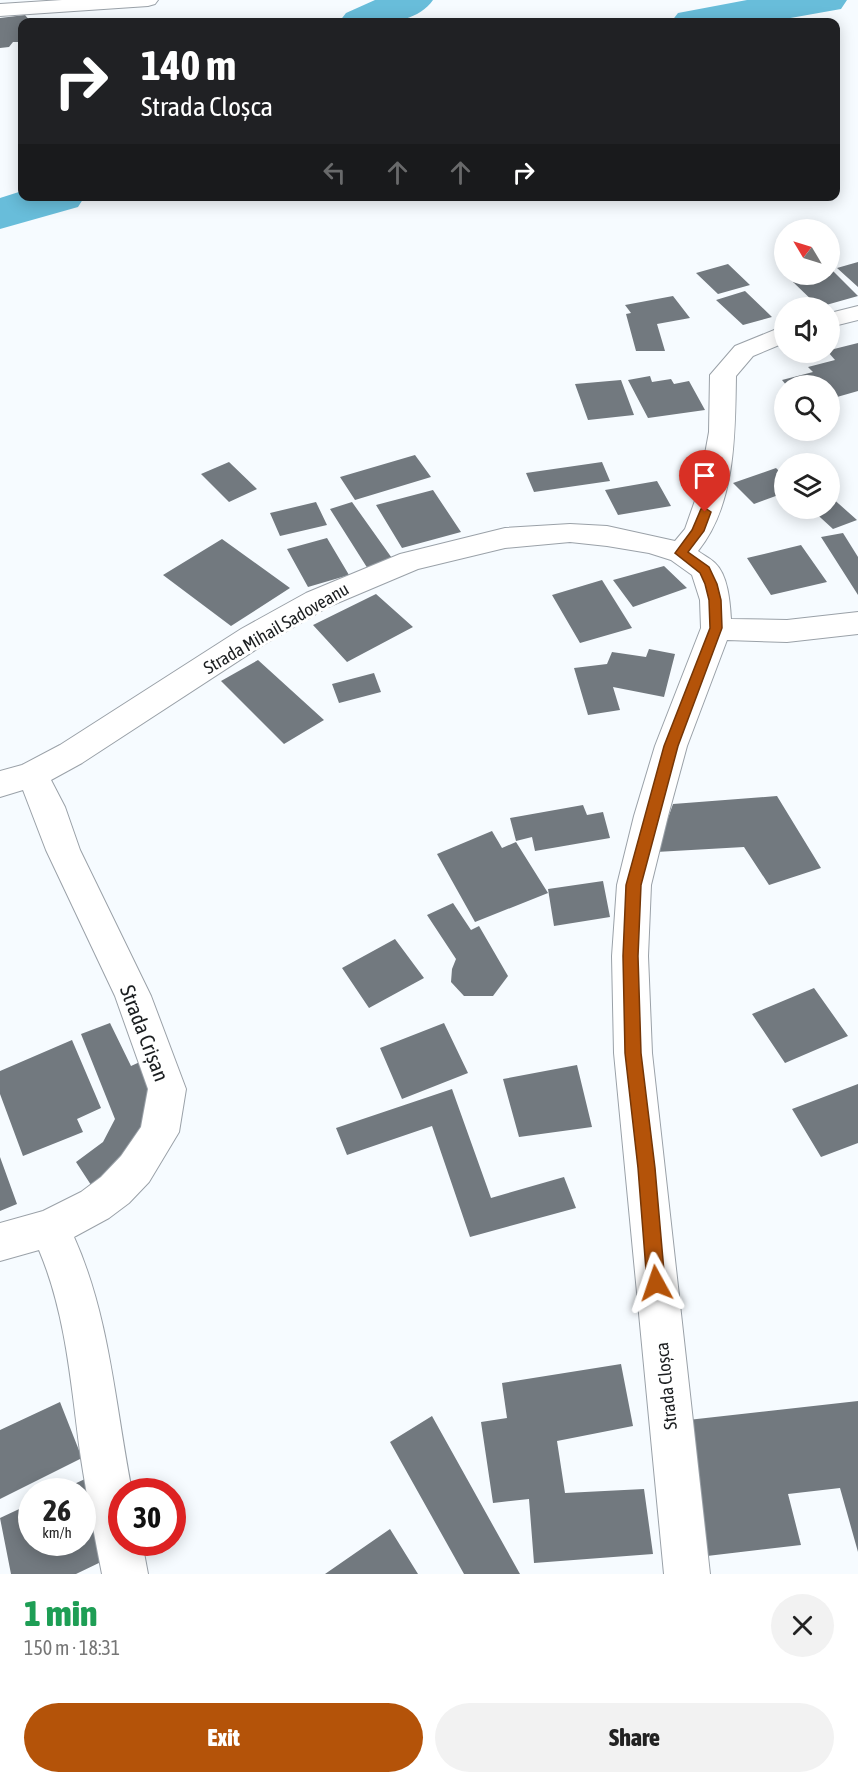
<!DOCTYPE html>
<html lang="en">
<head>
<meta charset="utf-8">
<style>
	body { margin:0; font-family:"Asap Condensed",sans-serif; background:#f2f2f2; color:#222; height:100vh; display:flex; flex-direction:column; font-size:22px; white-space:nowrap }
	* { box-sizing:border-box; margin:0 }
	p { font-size:20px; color:#767676 }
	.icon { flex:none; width:33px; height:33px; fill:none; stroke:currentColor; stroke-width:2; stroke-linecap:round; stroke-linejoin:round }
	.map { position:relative; height:1574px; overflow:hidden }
	.panel { display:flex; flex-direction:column; background:#fff; flex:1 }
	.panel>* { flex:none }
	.banner { position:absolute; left:18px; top:18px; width:822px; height:183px; border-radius:12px; box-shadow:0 3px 15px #0003; background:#202124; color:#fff; overflow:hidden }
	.needle { width:39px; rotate:308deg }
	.buttons { position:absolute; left:774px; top:219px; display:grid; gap:12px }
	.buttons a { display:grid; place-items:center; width:66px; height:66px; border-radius:50%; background:#fff; box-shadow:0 3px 15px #0003; font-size:30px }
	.speed { position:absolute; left:18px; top:1478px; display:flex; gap:12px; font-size:30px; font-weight:700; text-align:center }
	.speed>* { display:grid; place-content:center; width:78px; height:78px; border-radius:50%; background:#fff; box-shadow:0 3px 15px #0003; line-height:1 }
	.speed small { font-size:15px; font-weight:400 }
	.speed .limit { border:9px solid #d22; background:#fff; color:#111 }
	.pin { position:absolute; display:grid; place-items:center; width:51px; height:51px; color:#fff; margin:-62px -26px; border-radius:50% 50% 50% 0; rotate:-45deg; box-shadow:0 0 6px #0007 }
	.pin .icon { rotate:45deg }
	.me { position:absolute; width:66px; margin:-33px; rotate:355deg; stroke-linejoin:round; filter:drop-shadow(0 0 4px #0008) }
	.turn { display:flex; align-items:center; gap:21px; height:126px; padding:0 24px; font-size:27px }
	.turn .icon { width:78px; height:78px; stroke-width:2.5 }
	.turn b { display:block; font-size:42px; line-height:51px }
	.lanes { display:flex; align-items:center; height:57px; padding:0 24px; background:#0003; justify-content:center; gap:30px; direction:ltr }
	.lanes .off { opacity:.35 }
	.round { display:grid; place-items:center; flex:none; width:63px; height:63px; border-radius:32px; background:#f2f2f2 }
	.head { display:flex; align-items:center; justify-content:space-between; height:102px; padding:0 24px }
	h1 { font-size:36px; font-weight:800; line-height:45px; color:#1e9e55 }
	.primary-button { display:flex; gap:12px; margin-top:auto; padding:12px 24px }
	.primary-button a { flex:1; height:69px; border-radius:36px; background:#b45309; color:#fff; font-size:24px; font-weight:800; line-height:69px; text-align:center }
	.primary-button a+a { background:#f2f2f2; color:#222 }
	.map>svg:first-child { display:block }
</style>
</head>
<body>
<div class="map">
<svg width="858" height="1574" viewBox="0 0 858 1574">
	<rect width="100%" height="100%" fill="#f6fbff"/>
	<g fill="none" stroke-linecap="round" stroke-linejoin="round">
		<path fill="#68bdda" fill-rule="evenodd" d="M375,0H433C414,27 369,25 339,22L346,13Z
			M747,0H847L841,9L768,22H671L678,13Z
			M22,191V196H85L78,207L0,229V198Z"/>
	</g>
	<path fill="#72797f" d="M25,15L31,22H22V42H13L9,47L0,48V18Z
		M858,262V287L837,268Z
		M728,264L750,285L718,294L696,273Z
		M833,271L858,296L819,307L793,282L830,274Z
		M745,291L772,317L743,325L716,300Z
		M673,296L690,318L657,324L665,351H636L626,314L631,313L625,305Z
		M858,343V391L830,399V386H787L782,380L813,372L808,367L835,360L828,352L830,350Z
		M650,376L652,382L671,379L674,384L689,381L705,410L648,418L628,380Z
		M621,380L634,415L588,420L575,384Z
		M415,455L431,477L355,500L340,477Z
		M229,462L257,489L229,502L201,474Z
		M602,462L610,481L534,492L526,473Z
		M776,468L784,476V493L754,504L733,483Z
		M657,481L671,506L618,515L605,490Z
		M433,490L461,532L402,548L376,505Z
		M830,496L857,520L833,529L810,508H830Z
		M316,502L327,525L280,536L270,513Z
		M352,502L394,561L368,569L330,509Z
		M843,533L858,557V595L821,537Z
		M327,538L349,575L308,587L287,549Z
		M222,539L290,588L231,626L163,575Z
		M801,545L827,582L771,595L747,558Z
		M664,566L687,588L633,607L613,580Z
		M602,580L632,628L580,643L552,595Z
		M376,594L413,627L347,662L313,625Z
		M649,649L675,654L664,697L613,687L620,710L588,715L574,668L607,664L612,652L646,657Z
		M258,660L324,720L284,744L221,681Z
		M374,673L381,692L339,703L332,684Z
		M777,796L821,868L769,885L744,847L656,852L673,804Z
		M583,805L587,815L603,812L610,838L535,851L532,837L516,841L510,818Z
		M492,831L502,848L516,842L548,893L475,922L437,854Z
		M603,881L610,917L554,926L548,889Z
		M453,903L471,930L479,926L508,976L493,996H464L451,982L452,969L456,959L427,915Z
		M395,939L424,978L369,1008L342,968Z
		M814,988L848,1036L785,1063L752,1014Z
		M110,1023L131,1066L142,1061L153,1082L147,1136L93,1188L76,1162L103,1142L115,1119L81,1034Z
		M444,1023L468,1073L402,1099L380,1048Z
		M72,1040L101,1108L77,1119L83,1132L23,1156L0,1094V1071Z
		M577,1065L592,1127L519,1137L503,1079Z
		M858,1084V1143L821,1157L792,1109Z
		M452,1089L491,1198L564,1177L576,1208L470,1237L432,1126L347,1155L336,1128Z
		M0,1157L17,1204L0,1211Z
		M621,1364L633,1426L557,1441L565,1493L644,1489L653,1554L534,1563L529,1499L493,1503L481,1422L507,1418L502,1383Z
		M858,1401V1552L840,1488L788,1494L801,1545L707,1556L679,1421Z
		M60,1402L82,1458L0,1499V1430Z
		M432,1416L520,1574H464L390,1442Z
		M85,1479L103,1561L76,1574H11L0,1518L32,1503V1542H82V1491H59Z
		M390,1529L418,1574H325Z"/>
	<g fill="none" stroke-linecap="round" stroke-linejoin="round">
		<defs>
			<path id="minor" d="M62,0H158L155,4L148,6L0,16V4Z
				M858,306V320L830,327V313Z
				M784,326V343L753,356L736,376C735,434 736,504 698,551C703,555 710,558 715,563C728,575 730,602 731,619L787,620L858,612V634L787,642L727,640L687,746L668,816L651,885L648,956L652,1053L710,1574H664L614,1053L612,956L617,885L634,816L655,746L701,628L700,600L692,575L671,560L649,553L607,546L570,542L505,548L418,569L328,607L263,645L82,763L51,780L65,807L80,850L151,996L186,1089L179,1132L149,1182L129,1203L109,1218L74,1237C110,1317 115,1405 132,1491H122V1542H142L148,1574H102C94,1533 86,1493 80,1452C71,1384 66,1314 39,1250L0,1261V1223L43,1211L81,1192L101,1177L121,1156L141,1127L148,1089L115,996L46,850L23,790L0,797V771L22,765L60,745L241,629L306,593L400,554L505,528L570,524L607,526L675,541L685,529L698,492L709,432L710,375L735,346Z"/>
		</defs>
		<use href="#minor" stroke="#9aa1a8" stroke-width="2"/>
		<use href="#minor" fill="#fff" fill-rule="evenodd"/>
	</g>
	<path fill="#b45309" stroke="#753606" stroke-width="1.5" d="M705,508L711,512L704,531L688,552L709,567L717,584L721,600L722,628L678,746L641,885L638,956L641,1053L655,1168L665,1283L662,1289L656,1291L650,1289L647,1283L638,1168L625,1053L623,956L626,885L664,746L710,628L709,600L705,584L700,573L675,553L692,530L701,509Z"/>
	<g text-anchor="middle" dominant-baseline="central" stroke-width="6" stroke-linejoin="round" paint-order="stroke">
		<g font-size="18" fill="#1b1e20" stroke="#fff">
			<text transform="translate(276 628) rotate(-30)">Strada Mihail Sadoveanu</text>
			<text transform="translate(666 1386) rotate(-96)">Strada Cloșca</text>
		</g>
		<g font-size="21" fill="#1b1e20" stroke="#fff">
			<text transform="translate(145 1033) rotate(69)">Strada Crișan</text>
		</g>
	</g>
</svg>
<div class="buttons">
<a><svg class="needle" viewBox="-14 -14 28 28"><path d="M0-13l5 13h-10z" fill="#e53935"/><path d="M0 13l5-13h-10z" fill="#767676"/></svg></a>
<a><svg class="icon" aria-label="sound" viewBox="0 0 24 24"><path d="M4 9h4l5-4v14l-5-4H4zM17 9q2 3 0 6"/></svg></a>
<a><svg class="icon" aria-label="search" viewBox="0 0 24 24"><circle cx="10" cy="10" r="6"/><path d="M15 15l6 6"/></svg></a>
<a><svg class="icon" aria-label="layers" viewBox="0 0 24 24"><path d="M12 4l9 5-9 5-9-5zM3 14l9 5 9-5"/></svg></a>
</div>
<div class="speed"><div>26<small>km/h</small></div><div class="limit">30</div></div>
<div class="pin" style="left:705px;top:512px;background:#d93025"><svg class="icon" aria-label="arrive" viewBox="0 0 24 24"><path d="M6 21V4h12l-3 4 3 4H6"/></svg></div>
<svg class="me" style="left:656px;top:1283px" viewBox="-20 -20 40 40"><path d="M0-17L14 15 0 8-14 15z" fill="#b45309" stroke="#fff" stroke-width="4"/></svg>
<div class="banner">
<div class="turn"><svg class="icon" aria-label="right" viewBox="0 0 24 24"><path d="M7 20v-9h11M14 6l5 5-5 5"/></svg><div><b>140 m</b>Strada Cloșca</div></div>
<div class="lanes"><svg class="icon off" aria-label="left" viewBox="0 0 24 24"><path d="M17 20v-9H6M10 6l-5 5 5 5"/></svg><svg class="icon off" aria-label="ahead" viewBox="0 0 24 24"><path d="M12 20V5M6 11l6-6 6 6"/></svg><svg class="icon off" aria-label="ahead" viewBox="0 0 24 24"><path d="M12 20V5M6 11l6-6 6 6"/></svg><svg class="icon" aria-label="right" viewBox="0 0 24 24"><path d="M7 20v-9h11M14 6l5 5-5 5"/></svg></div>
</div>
</div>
<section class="panel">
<div class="head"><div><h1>1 min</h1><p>150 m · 18:31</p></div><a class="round"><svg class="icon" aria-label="close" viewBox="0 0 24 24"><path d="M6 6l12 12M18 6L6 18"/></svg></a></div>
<div class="primary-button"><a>Exit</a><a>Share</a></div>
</section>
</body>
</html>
